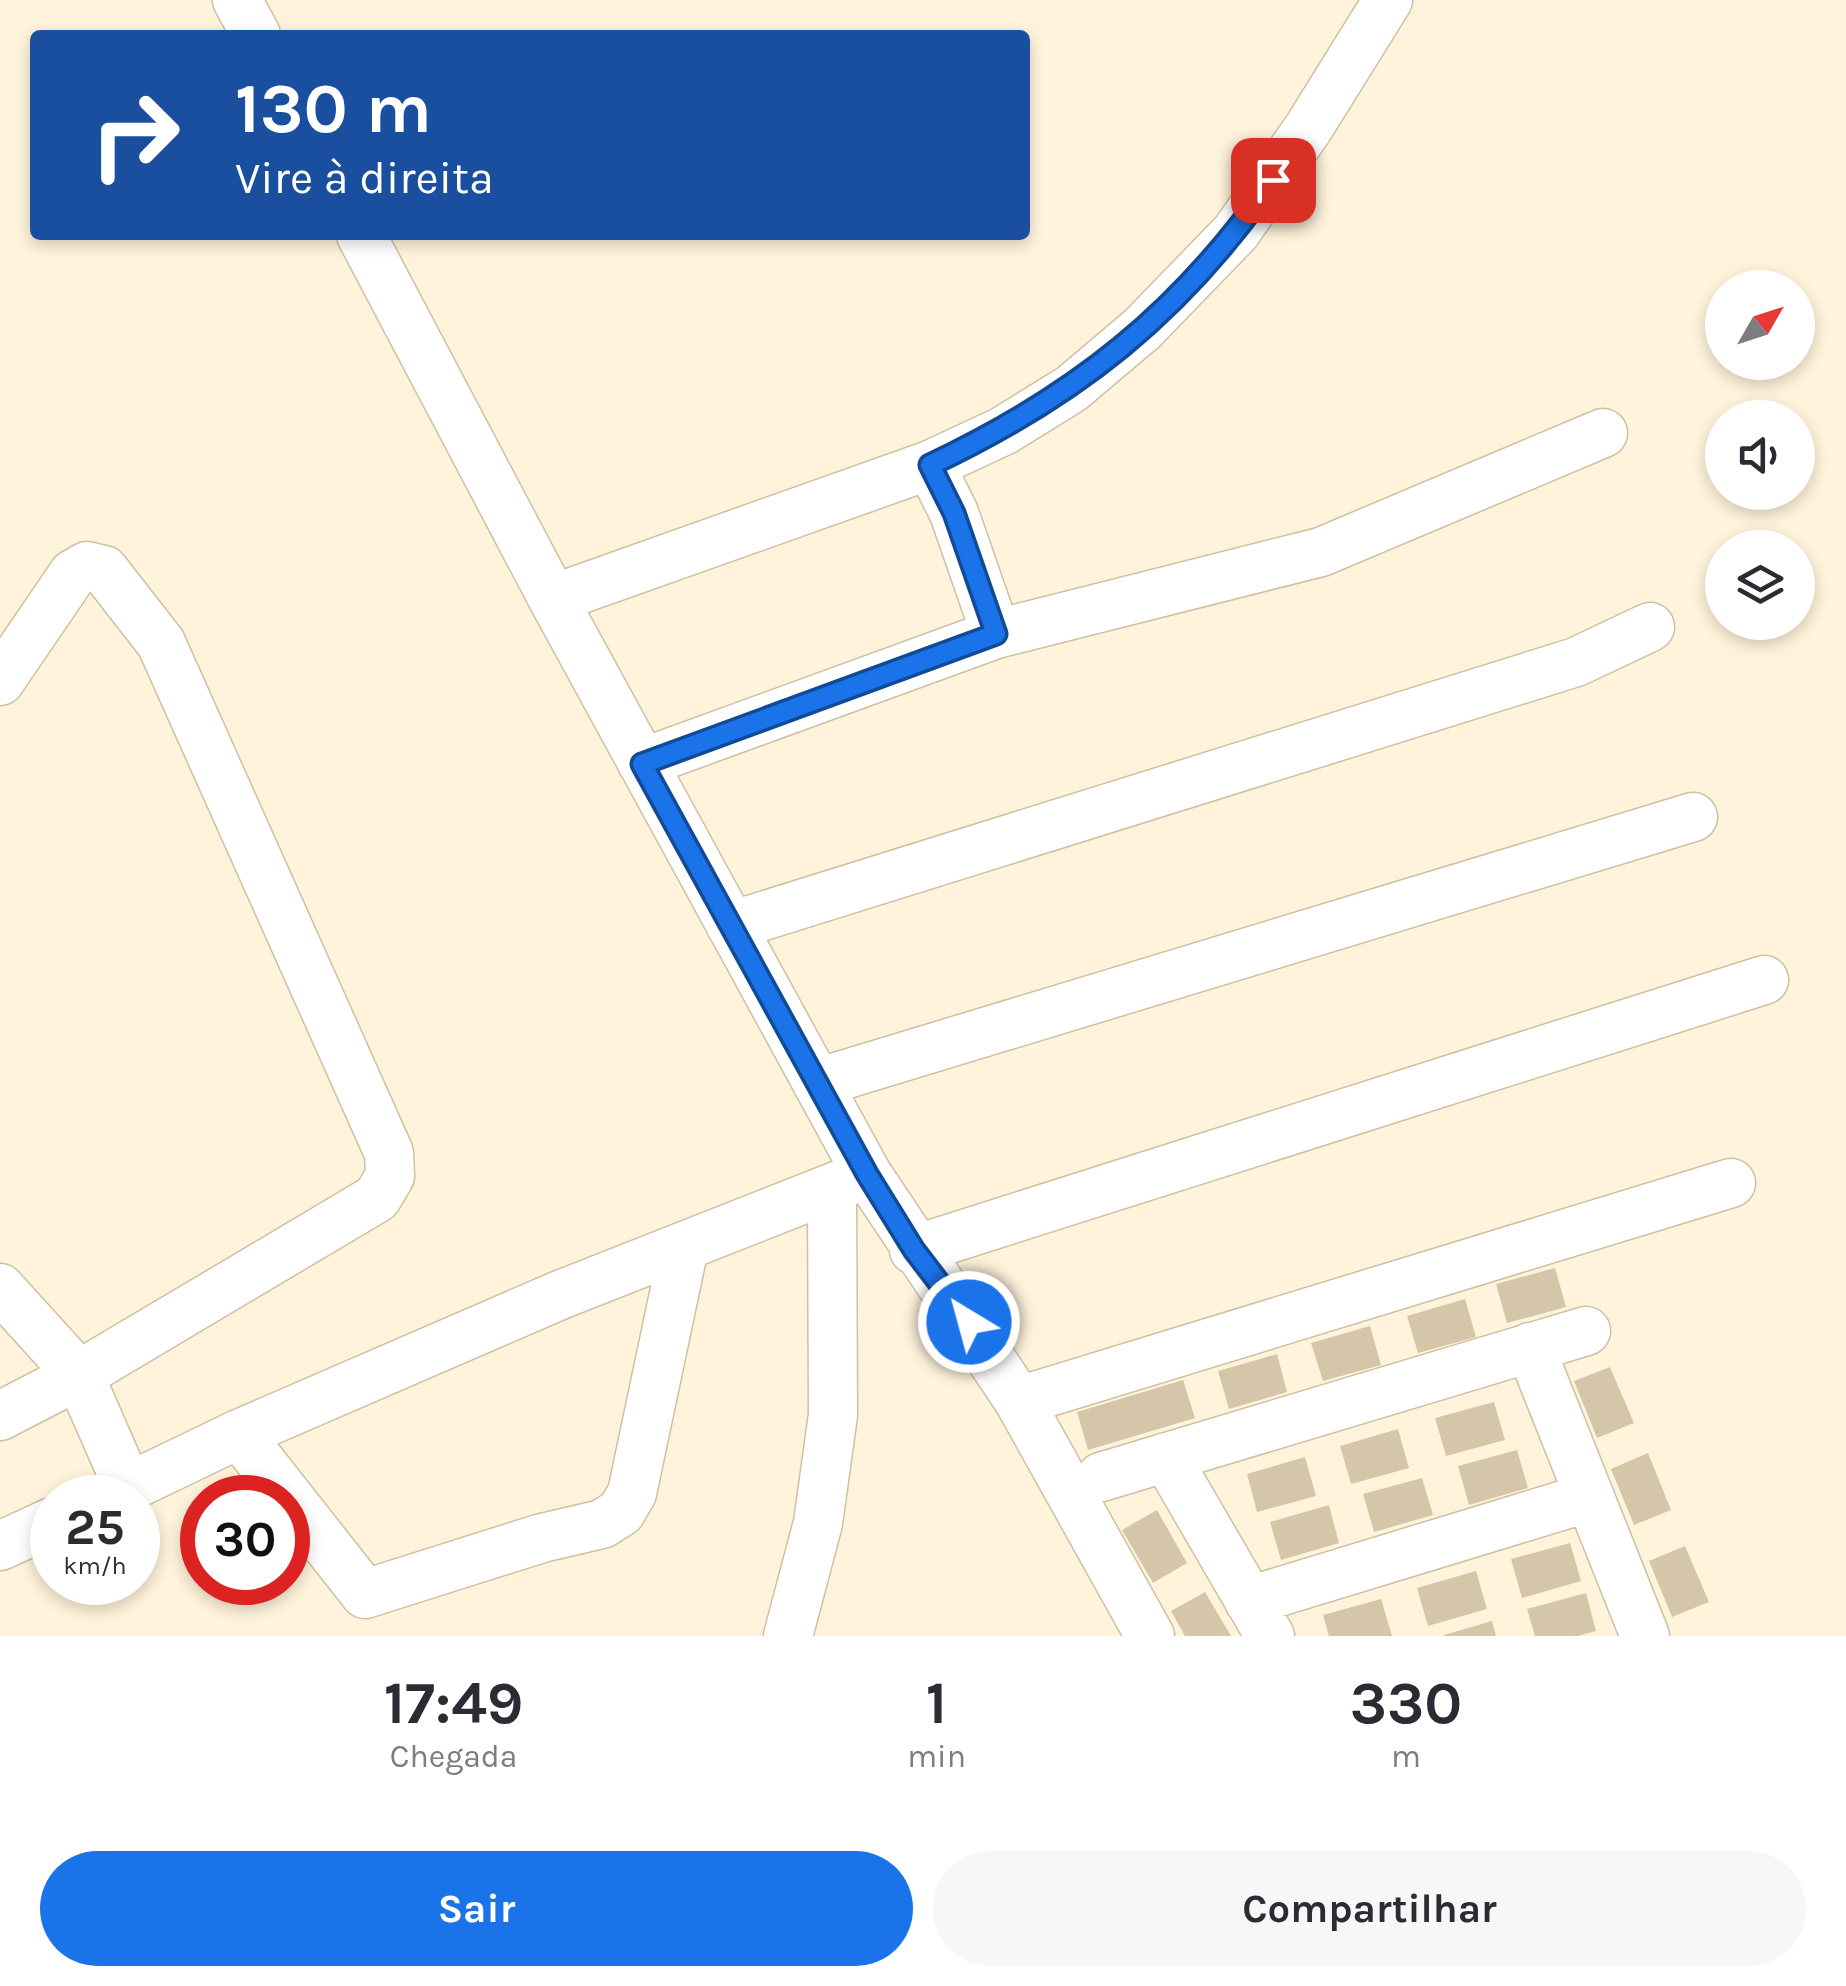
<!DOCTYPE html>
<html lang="pt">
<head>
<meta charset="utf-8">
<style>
	body { margin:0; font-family:Karla,sans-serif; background:#f7f7f7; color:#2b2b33; height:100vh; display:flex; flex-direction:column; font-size:38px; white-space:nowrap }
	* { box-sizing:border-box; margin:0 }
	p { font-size:32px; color:#7c7c81 }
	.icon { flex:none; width:55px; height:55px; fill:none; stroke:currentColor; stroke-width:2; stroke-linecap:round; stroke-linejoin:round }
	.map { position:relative; height:1636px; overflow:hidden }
	.panel { display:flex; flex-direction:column; background:#fff; flex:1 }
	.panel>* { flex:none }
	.top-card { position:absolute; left:30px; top:30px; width:1000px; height:210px; border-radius:10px; box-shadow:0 5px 15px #0003; background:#1a4fa0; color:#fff; overflow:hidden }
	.needle { width:65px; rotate:51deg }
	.fabs { position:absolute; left:1705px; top:270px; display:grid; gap:20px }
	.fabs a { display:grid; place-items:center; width:110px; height:110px; border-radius:50%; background:#fff; box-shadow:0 5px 15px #0003; font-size:50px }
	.speed { position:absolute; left:30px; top:1475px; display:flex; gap:20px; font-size:50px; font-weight:700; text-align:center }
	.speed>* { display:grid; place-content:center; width:130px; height:130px; border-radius:50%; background:#fff; box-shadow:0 5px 15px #0003; line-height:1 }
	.speed small { font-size:25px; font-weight:400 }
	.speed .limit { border:15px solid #d22; background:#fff; color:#111 }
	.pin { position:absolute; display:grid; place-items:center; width:85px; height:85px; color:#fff; margin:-42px; border-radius:20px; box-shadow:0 5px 15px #0006 }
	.me { position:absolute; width:110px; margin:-55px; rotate:323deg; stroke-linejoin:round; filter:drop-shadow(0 0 8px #0008) }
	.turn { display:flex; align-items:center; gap:35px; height:210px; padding:0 40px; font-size:45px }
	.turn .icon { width:130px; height:130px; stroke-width:2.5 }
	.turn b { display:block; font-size:70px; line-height:85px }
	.eta { display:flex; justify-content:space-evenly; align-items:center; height:170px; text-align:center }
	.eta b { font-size:60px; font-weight:700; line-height:70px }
	.cta { display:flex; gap:20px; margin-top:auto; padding:20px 40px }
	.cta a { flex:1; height:115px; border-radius:60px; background:#1a73e8; color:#fff; font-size:40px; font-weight:700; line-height:115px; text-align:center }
	.cta a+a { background:#f7f7f7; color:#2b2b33 }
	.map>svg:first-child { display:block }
</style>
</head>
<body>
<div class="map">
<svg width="1846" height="1636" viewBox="0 0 1846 1636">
	<rect width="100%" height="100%" fill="#fff3db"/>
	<path fill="#d5c6a9" d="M1555,1268L1566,1307L1507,1323L1496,1284Z
		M1465,1299L1476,1337L1418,1353L1407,1316Z
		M1370,1326L1381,1365L1323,1381L1311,1343Z
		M1277,1354L1287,1392L1229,1409L1218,1371Z
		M1610,1367L1634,1423L1597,1438L1574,1381Z
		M1183,1380L1195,1418L1088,1450L1077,1412Z
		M1494,1402L1505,1440L1446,1456L1435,1418Z
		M1398,1429L1409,1468L1351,1484L1340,1446Z
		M1517,1450L1528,1488L1469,1505L1458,1466Z
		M1648,1453L1671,1510L1634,1525L1611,1469Z
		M1305,1457L1316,1496L1257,1512L1247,1474Z
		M1422,1478L1433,1515L1374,1532L1363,1494Z
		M1329,1505L1339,1543L1281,1560L1270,1522Z
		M1157,1510L1187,1563L1153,1583L1122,1530Z
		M1570,1543L1581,1581L1522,1598L1511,1559Z
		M1685,1546L1709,1602L1672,1617L1649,1561Z
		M1476,1571L1487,1609L1428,1626L1417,1588Z
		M1205,1592L1231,1636H1185L1171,1611Z
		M1586,1593L1596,1631L1578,1636H1535L1527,1609Z
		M1381,1599L1392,1636H1329L1323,1615Z
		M1492,1621L1496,1636H1444V1635Z"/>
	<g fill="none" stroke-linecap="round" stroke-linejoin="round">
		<defs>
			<path id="minor" d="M237,0L256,35
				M361,235L553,599L867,1174L1019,1401L1150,1636
				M553,599L930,465L1003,431L1071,389L1142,329L1236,232L1309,127L1388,0
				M996,634L1321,552L1603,433
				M0,681L73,574L87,566L104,570L161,643L389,1153L390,1176L377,1198L79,1375L0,1416
				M642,763L996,634L954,513L930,465
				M731,926L1576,662L1650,627
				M817,1083L1693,817
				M914,1250L1764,980
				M0,1288L79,1375L128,1487
				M1530,1347L1645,1636
				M1019,1401L1731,1183
				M239,1434L365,1594L542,1538L602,1524L621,1512L632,1493L684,1247
				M1166,1457L1270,1636
				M1101,1477L1586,1331
				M106,1498L239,1434L560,1295L867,1174
				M0,1546L52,1522
				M1249,1601L1590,1497
				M788,1636L818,1523L833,1415L832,1191"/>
		</defs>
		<use href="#minor" stroke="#cfc0a3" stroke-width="51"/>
		<use href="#minor" stroke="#fff" stroke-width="48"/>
	</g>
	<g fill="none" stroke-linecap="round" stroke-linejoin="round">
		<defs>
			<path id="route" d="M969,1322L914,1250L867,1174L642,764L996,634L954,513L930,465C1076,396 1181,313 1273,180"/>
		</defs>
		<use href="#route" stroke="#114b97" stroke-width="25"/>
		<use href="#route" stroke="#1a73e8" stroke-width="18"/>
	</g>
</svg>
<div class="fabs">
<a><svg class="needle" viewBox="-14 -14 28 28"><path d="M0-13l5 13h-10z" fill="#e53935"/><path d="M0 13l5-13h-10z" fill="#7c7c81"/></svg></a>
<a><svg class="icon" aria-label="sound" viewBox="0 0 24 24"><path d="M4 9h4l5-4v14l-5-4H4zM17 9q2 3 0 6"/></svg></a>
<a><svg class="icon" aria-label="layers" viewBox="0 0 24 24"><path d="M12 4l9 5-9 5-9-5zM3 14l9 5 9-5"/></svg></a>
</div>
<div class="speed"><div>25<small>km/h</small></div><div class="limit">30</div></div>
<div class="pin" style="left:1273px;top:180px;background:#d93025"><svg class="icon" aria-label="arrive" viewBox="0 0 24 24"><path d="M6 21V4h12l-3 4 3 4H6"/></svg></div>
<svg class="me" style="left:969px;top:1322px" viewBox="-20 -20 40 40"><circle r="17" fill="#1a73e8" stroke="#fff" stroke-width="3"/><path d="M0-11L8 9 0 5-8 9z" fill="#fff"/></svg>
<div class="top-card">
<div class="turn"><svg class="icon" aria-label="right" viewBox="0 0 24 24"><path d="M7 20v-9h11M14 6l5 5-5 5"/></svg><div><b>130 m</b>Vire à direita</div></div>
</div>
</div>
<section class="panel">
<div class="eta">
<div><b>17:49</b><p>Chegada</p></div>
<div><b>1</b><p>min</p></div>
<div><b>330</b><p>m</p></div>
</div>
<div class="cta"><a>Sair</a><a>Compartilhar</a></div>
</section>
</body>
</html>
